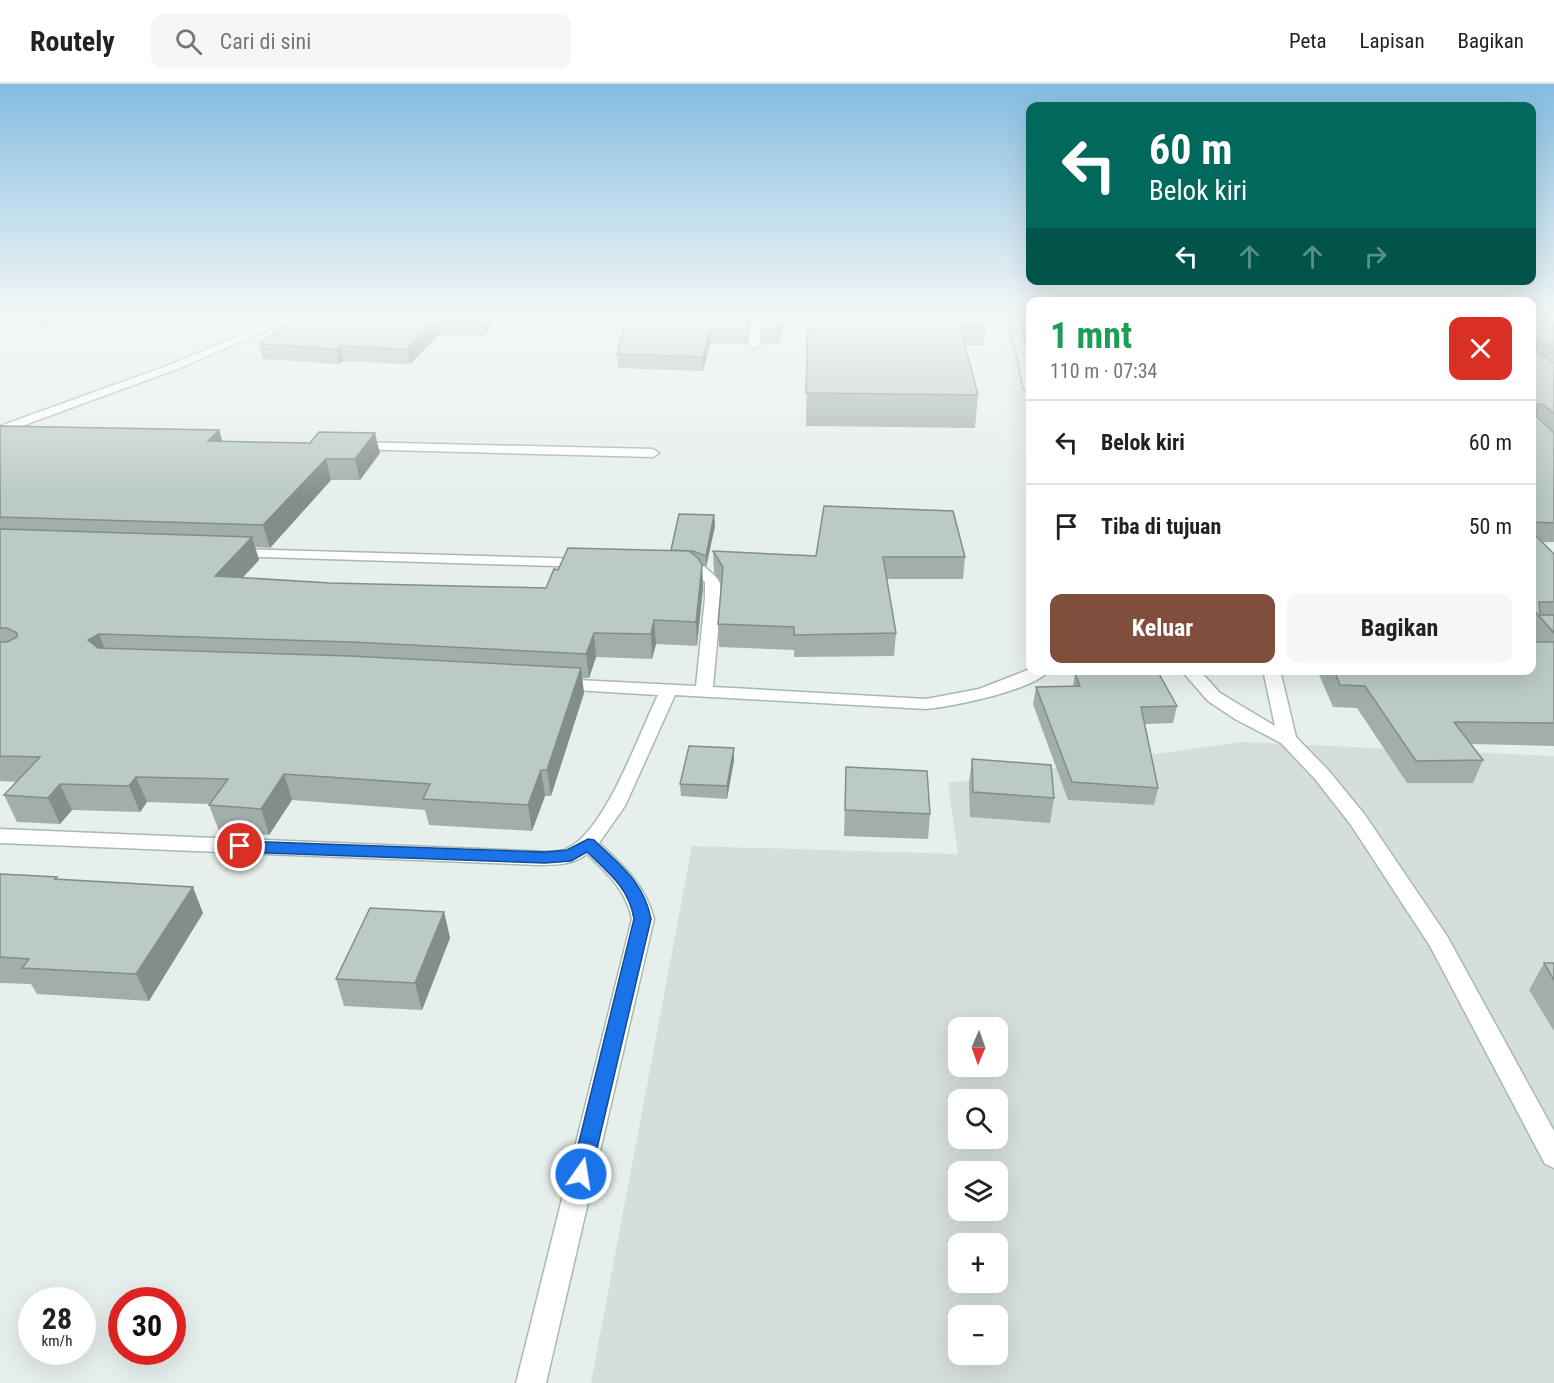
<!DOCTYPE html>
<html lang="id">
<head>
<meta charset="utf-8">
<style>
	body { margin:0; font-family:"Roboto Condensed",sans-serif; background:#f6f6f6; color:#222; height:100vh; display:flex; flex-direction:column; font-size:22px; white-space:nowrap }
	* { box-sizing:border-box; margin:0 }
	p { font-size:20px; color:#767676 }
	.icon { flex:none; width:33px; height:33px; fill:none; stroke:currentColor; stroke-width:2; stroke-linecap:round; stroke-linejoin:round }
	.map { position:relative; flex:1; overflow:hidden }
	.side { position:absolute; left:1026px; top:213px; width:510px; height:378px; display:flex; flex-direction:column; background:#fff; border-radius:12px; box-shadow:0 6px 24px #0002 }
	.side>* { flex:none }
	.top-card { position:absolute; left:1026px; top:18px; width:510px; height:183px; border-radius:12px; box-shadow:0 6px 24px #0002; background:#00695c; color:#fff; overflow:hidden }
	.needle { width:39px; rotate:182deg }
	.buttons { position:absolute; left:948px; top:933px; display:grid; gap:12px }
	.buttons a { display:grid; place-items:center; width:60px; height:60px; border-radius:12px; background:#fff; box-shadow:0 6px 24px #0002; font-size:30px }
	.speed { position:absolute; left:18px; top:1203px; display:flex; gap:12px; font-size:30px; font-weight:700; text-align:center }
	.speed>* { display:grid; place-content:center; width:78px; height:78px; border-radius:50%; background:#fff; box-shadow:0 6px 24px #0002; line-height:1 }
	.speed small { font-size:15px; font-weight:400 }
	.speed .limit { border:9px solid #d22; background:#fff; color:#111 }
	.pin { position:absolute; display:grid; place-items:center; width:51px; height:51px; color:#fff; margin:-26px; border:3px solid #fff; border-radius:50%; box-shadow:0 2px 6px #0007 }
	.me { position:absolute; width:66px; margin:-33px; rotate:13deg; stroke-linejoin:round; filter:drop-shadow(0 0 4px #0008) }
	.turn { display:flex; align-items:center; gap:21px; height:126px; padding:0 24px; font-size:27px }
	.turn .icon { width:78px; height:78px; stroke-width:2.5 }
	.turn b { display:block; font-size:42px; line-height:51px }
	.lanes { display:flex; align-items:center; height:57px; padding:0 24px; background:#0003; justify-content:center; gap:30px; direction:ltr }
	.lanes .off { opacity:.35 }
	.round { display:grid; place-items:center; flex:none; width:63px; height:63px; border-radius:12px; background:#f6f6f6 }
	.summary { display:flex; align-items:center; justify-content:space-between; height:102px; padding:0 24px }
	h1 { font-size:36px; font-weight:700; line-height:45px; color:#1e9e55 }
	.primary-button { display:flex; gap:12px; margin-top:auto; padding:12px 24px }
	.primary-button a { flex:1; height:69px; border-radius:12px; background:#804e3d; color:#fff; font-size:24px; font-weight:700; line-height:69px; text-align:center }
	.primary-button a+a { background:#f6f6f6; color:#222 }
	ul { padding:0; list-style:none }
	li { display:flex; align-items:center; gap:18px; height:84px; padding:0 24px; border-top:2px solid #e0e0e0 }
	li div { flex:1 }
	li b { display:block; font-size:22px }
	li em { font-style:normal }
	header { display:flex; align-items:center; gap:36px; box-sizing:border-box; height:84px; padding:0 30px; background:#fff; border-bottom:2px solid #e0e0e0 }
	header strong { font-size:28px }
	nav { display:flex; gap:33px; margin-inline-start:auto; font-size:21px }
	.search { width:420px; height:54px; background:#f6f6f6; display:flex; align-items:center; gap:15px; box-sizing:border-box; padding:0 21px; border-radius:12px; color:#767676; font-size:22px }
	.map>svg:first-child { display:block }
</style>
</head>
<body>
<header>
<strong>Routely</strong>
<div class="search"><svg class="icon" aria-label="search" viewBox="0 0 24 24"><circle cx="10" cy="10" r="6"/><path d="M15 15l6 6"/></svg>Cari di sini</div>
<nav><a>Peta</a><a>Lapisan</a><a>Bagikan</a></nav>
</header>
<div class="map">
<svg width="1554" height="1299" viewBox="0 0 1554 1299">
	<rect width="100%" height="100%" fill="#e6efeb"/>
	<path fill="#d4dfda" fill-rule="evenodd" d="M1242,658L1554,672V1299H591L692,762L958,770L948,699ZM958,944H998V982H958ZM958,1016H998V1054H958ZM958,1088H998V1126H958ZM958,1160H998V1198H958ZM958,1232H998V1270H958Z"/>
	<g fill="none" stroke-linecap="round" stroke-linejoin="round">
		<defs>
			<path id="minor" d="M282,234H295L180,284L0,350V342L172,280Z
				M752,234H762L759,262L754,265L749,262Z
				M1009,234H1019L1030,283V308L1024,305Z
				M355,358L653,365L659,369L653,373L351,365L349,362Z
				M233,465L586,475L593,479L586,483L228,472L226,469L228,466Z
				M679,479L705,483L720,497L721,514L713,603L926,615L979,605L1030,585L1050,586C1032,607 954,622 926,625L675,611L625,722L599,759C624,782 646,802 654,835L546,1299H516L632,835C626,806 608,790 587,770C572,781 556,781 538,781L0,759V745L529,767C540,767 555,770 566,765C605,749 639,649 658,611L558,605L552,604L549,600L552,596L558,595L696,602L705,514V498L695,490L674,486L672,483Z
				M1181,586H1199L1220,609L1275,642L1263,586H1280L1296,653L1329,687L1365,731L1447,852L1554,1047V1084L1545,1080L1430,862L1351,741L1315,695L1281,659L1235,635L1208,617Z"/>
		</defs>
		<use href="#minor" stroke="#a8b8b2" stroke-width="3"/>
		<use href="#minor" fill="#fff" fill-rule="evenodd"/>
	</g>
	<path fill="#a1aea9" d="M0,234H67L44,243L0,239Z
		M295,234H496L485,252H438L410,280L343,277L339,280L263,275L259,260Z
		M627,234H750L747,260H710L703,287L618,284L617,270Z
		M787,234L778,260H761V246Z
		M808,234H987L984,261H965L978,311L975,344L806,342Z
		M1532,234H1554V458H1542L1554,470V662L1471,660L1483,676L1473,699H1407L1357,624L1333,623L1317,586H1532L1534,558L1532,555Z
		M0,342L219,346L222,357L380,369L360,396H331L270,464L255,463L259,476L242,494L330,499L546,504L558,486L671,467L679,430L714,431L715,442L706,483L702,481L703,504L697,562L656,560L652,575L596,573L589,594H582L584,609L551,712H545L532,747L429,741L425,726L292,716L269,751L219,747L209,721L210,720L147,718L140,728L72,726L60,740L17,738L4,711L17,698L0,697Z
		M713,467L816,472L965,473L963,495H886L896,549L894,572L794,573V566L719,563L718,540L721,501L714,488Z
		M1075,590L1177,622L1173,639L1145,640L1158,704L1154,721L1068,716L1033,620L1036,603L1073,602Z
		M972,675L1054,714L1050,739L970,733L969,700Z
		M734,676L727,715L681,712L680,700Z
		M846,683L930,730L928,755L844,752Z
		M0,790L57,793L58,796L203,829L149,917L37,910L31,900L0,899Z
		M444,828L450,854L422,926L344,922L336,895Z
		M1544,879H1554V947L1529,906Z"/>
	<path fill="#838d89" d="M43,234H67L44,243L41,235Z
		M485,234H496L485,252L482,238Z
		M748,234H750L747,260V246Z
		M783,234H787L778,260V246Z
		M435,238L438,252L410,280L407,265Z
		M710,246V260L703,287V273Z
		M340,262L343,277L339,280L336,265Z
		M219,346L225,367L208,357Z
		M375,349L380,369L360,396L355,375Z
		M326,375L331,396L270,464L263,441Z
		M714,431L715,442L706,483V472Z
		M252,453L259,476L223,515L215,492Z
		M702,481L703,504L697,562L696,538Z
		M654,536L656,560L652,575L651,550Z
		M594,549L596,573L589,594L586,570Z
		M99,550L108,574L88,556Z
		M581,584L584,609L551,712L547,686Z
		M734,664V676L727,715V702Z
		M541,686L545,712L532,747L528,721Z
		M284,690L292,716L269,751L261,725Z
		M136,693L147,718L140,728L129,702Z
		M60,700L72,726L60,740L48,714Z
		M193,803L203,829L149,917L136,890Z
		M444,828L450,854L422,926L415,899Z"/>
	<path fill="#bbcac4" stroke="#838d89" stroke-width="1.5" d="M295,234H485L482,238H435L407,265L340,262L336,265L259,260Z
		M627,234H748L747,246H710L703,273L617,270Z
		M762,234H783L778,246H761Z
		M808,234H939L942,235L943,234H958L978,311L806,309Z
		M1532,234H1554V266L1539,255H1536L1537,267L1554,279V330L1544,321L1537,320V333L1554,349V439L1532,438Z
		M0,342L219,346L208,357L310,359L319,348L375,349L355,375H326L263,441L0,433Z
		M824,422L953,427L965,473H883L896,549L794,551V543L718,540L723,483L713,467L816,472Z
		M679,430L714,431L706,472L693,467L671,466Z
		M0,445L252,453L215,492L330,499L546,504L554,485L558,486L568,464L689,467L698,474L702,481L696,538L654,536L651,550L594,549L586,570L351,558L99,550L88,556L98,564L351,572L581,584L547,686H541L528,721L423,715L430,700L284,690L261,725L209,721L228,695L136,693L129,702L60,700L48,714L4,711L40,673L0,672V558H7L17,553V549L7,544H0Z
		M1532,448L1554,470V518H1539L1540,531H1554V549L1532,524Z
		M1532,558H1554V639L1454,638L1483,676L1416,677L1365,602L1340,601L1334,586H1532Z
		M1158,588L1177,622L1141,623L1158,704L1072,698L1036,603L1080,602L1075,590Z
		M689,662L734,664L727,702L680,700Z
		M972,675L1051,681L1054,714L973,708Z
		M846,683L927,687L930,730L845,726Z
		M0,790L57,793L55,795L193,803L136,890L22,884L29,875L0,873Z
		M370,824L444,828L415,899L336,895Z
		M1544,879H1554V896Z"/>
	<linearGradient id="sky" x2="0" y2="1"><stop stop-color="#84bce0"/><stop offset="0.56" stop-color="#f4f8f6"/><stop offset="1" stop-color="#f4f8f6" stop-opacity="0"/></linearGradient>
	<rect width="1554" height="416" fill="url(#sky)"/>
	<path fill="#1a73e8" stroke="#114b97" stroke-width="1.5" d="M588,755L594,756C620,781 644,798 651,835L591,1090L588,1097L581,1099L574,1097L571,1090L634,835C629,804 609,789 587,768L571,777L545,779L240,768L232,762L240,757L545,768L567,766Z"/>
</svg>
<div class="buttons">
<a><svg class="needle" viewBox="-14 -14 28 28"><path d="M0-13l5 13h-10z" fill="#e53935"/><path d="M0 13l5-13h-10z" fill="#767676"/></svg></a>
<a><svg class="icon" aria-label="search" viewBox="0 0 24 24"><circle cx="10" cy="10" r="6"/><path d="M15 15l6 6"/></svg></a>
<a><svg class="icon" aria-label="layers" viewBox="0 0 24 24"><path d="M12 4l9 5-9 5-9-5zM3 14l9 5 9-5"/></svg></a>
<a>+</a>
<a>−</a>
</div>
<div class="speed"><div>28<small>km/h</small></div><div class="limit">30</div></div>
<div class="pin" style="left:240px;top:762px;background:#d93025"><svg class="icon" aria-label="arrive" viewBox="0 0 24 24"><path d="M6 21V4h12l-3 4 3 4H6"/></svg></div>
<svg class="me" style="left:581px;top:1090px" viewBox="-20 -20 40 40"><circle r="17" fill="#1a73e8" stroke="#fff" stroke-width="3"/><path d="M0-11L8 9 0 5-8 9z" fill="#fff"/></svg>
<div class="top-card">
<div class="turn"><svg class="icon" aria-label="left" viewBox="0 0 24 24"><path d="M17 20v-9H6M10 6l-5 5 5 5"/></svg><div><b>60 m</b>Belok kiri</div></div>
<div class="lanes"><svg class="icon" aria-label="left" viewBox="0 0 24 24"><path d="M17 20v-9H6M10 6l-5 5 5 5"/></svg><svg class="icon off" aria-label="ahead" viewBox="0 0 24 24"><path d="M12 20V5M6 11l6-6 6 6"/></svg><svg class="icon off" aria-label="ahead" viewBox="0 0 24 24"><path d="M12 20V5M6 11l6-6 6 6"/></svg><svg class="icon off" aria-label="right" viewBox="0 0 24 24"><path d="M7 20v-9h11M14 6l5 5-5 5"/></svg></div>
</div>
<section class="side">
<div class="summary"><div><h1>1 mnt</h1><p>110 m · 07:34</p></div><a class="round" style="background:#d93025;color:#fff"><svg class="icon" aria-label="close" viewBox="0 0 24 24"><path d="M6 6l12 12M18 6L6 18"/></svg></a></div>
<ul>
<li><svg class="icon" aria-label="left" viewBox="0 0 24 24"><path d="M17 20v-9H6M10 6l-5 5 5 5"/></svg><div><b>Belok kiri</b></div><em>60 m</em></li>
<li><svg class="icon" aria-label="arrive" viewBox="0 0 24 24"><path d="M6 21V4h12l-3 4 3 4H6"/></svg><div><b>Tiba di tujuan</b></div><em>50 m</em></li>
</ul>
<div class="primary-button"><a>Keluar</a><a>Bagikan</a></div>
</section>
</div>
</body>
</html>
